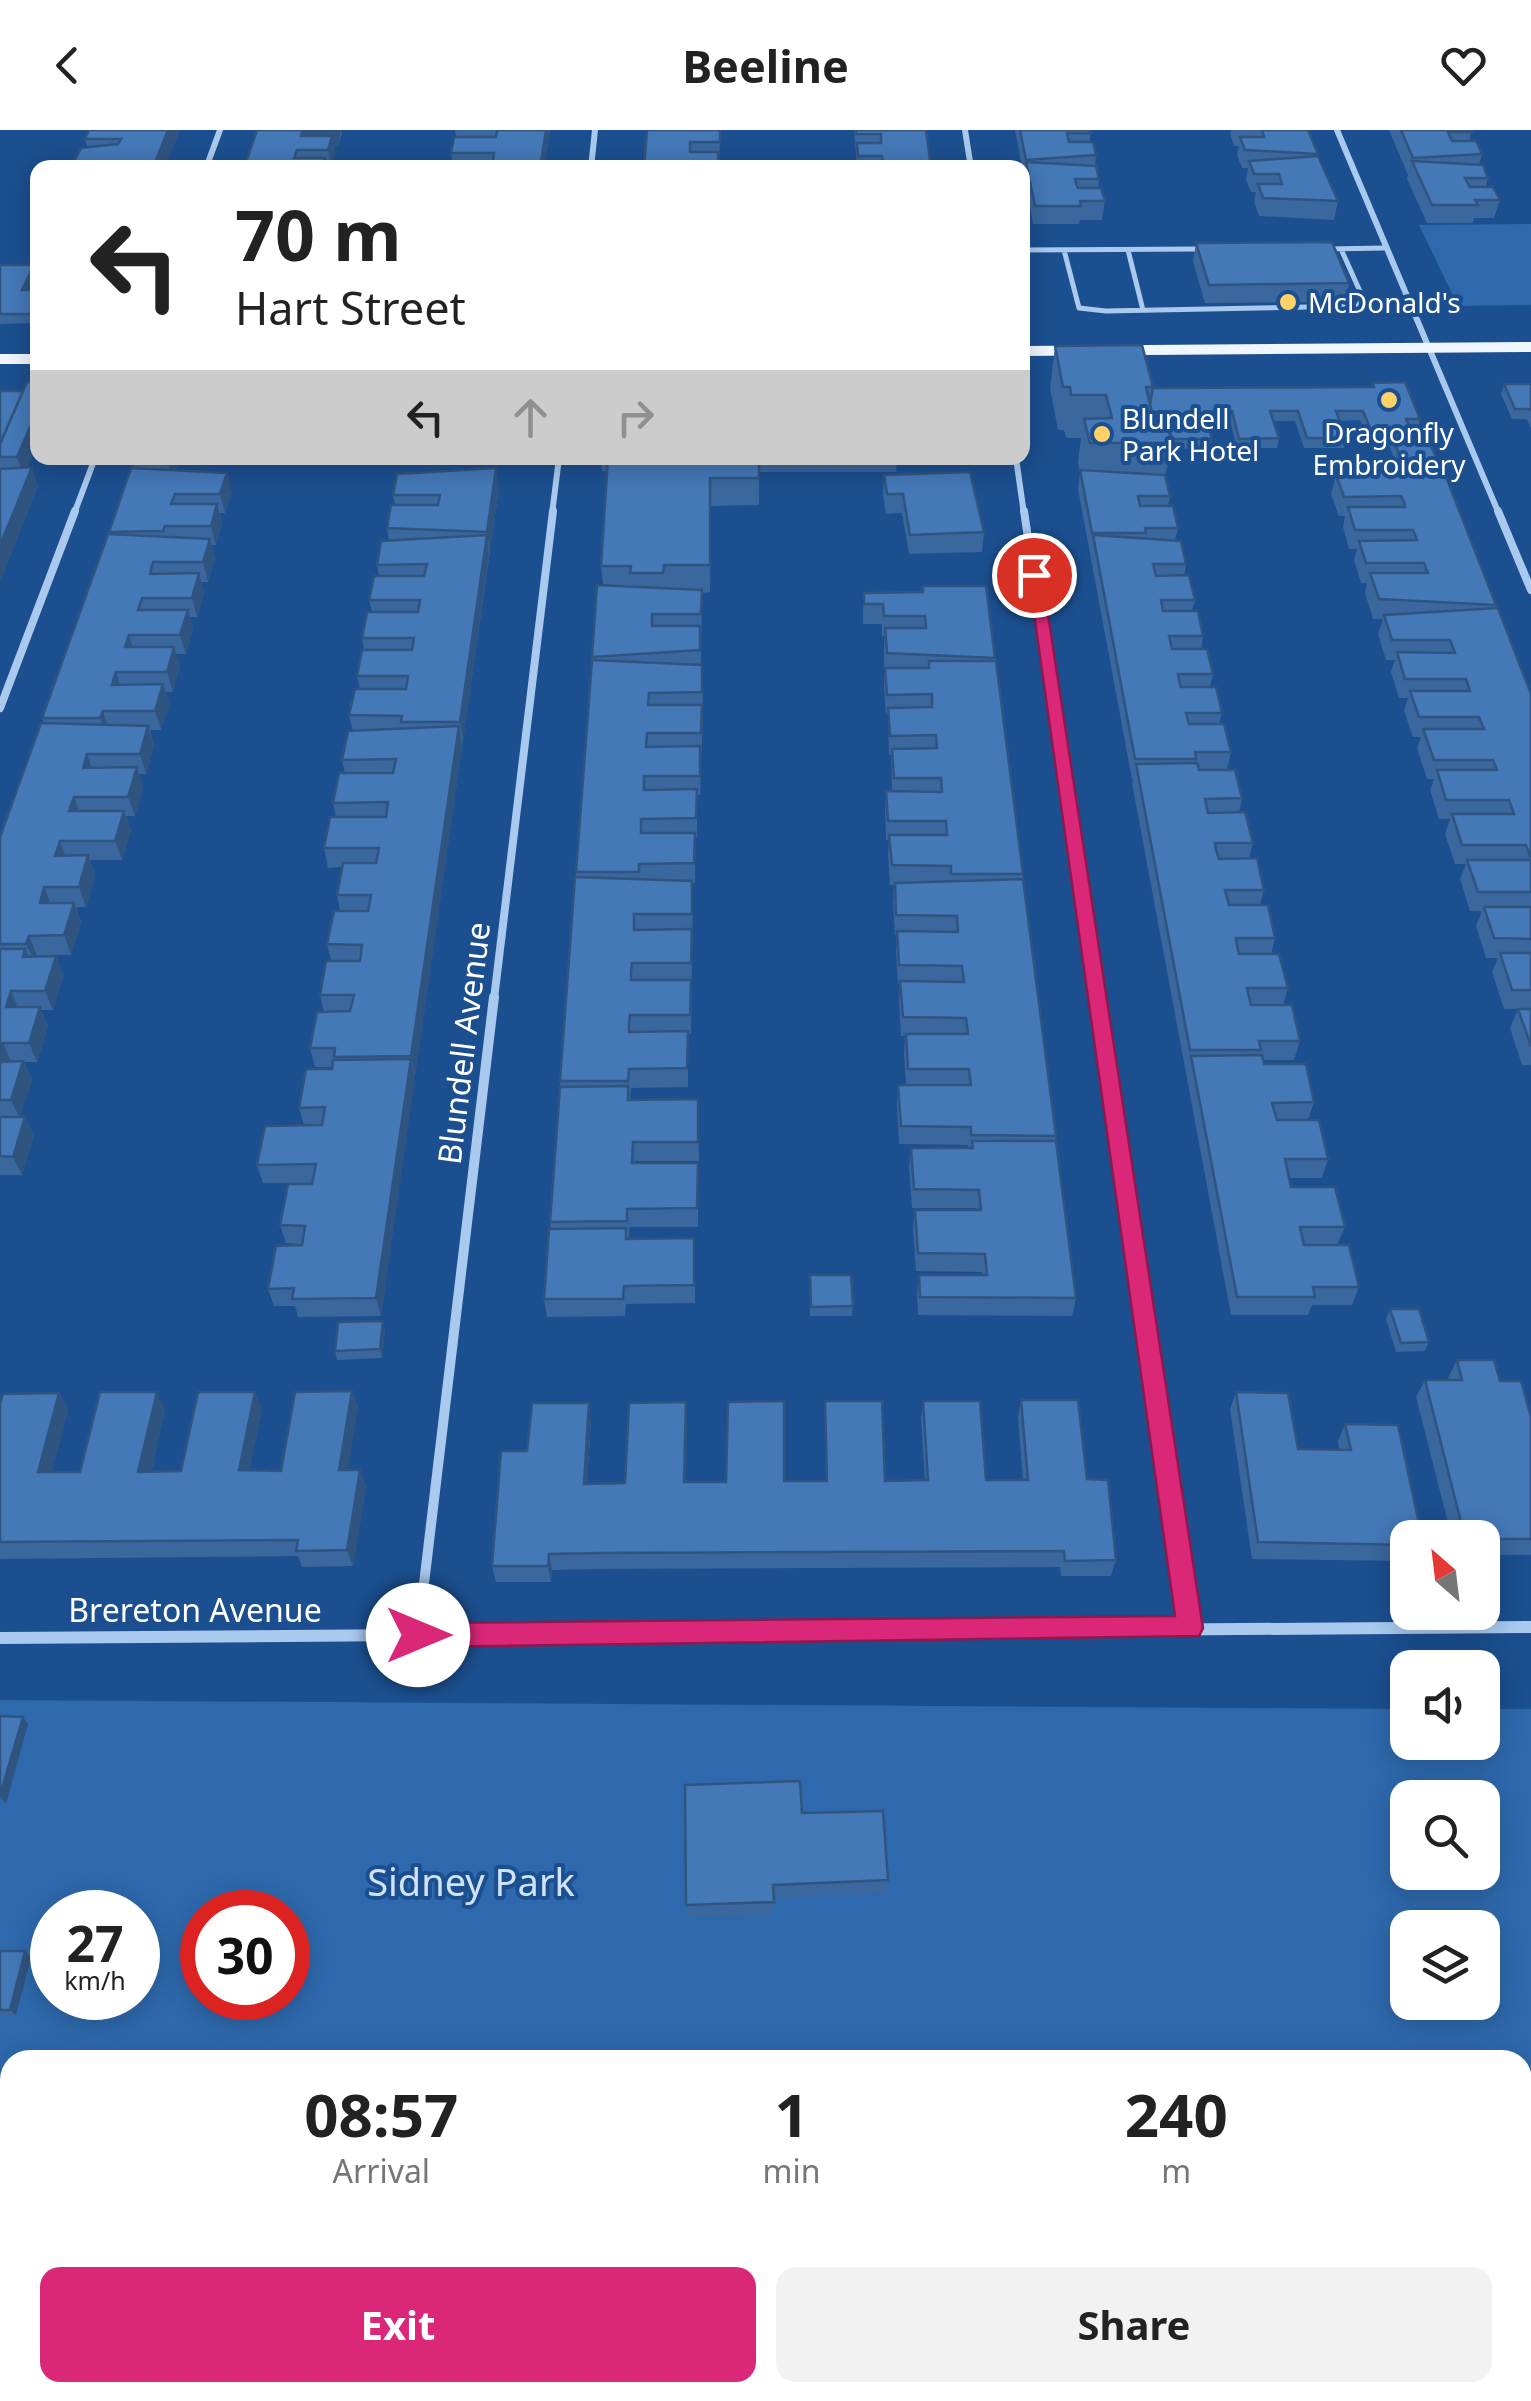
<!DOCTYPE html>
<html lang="en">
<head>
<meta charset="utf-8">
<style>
	body { margin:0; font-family:"Noto Sans",sans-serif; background:#f2f2f2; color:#222; height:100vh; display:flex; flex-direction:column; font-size:38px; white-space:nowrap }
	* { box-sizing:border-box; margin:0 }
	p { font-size:32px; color:#767676 }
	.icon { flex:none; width:55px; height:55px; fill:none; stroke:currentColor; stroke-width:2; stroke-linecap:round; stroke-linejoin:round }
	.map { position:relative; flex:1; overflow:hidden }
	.side { position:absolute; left:0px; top:1920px; width:1532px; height:352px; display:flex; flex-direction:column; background:#fff; border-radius:30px 30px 0 0; box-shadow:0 5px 25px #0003 }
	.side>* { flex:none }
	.top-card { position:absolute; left:30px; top:30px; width:1000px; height:305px; border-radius:20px; box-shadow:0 5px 25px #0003; background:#fff; color:#222; overflow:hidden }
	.needle { width:65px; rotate:332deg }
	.fabs { position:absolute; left:1390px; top:1390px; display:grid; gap:20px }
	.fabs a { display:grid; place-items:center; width:110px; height:110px; border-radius:20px; background:#fff; box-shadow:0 5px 25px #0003; font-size:50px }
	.speed { position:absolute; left:30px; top:1760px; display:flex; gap:20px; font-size:50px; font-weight:700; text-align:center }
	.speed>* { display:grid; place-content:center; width:130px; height:130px; border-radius:50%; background:#fff; box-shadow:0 5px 25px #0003; line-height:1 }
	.speed small { font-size:25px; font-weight:400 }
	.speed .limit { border:15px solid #d22; background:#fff; color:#111 }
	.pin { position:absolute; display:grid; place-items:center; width:85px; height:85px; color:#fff; margin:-42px; border:5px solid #fff; border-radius:50%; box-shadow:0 2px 10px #0007 }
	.me { position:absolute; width:110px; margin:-55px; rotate:90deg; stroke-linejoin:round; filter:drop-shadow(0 0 8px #0008) }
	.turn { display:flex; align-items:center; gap:35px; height:210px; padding:0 40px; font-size:45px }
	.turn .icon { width:130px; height:130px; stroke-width:2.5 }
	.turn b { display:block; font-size:70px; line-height:85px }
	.lanes { display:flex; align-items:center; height:95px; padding:0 40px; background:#0003; justify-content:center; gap:50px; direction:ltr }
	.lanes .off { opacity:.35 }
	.eta { display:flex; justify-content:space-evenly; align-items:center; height:170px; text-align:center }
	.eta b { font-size:60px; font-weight:700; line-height:70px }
	.button { display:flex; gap:20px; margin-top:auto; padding:20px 40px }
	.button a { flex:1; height:115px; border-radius:20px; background:#db2777; color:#fff; font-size:40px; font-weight:700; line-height:115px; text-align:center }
	.button a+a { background:#f2f2f2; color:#222 }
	header { display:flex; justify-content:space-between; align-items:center; height:130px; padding:0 40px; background:#fff; font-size:45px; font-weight:700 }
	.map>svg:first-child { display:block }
</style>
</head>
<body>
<header><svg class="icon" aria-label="back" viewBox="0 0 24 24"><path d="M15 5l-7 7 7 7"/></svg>Beeline<svg class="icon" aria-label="heart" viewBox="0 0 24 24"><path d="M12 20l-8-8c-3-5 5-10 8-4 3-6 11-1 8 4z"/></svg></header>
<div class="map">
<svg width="1531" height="2271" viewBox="0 0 1531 2271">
	<rect width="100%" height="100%" fill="#1b4f8f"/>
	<path fill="#2e69ad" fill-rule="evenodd" d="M1531,94V175L1458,176L1419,95Z
		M0,1570L1407,1579L1408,1612H1482L1483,1579H1531V2271H0ZM1408,1668H1482V1742H1408ZM52,1782H138V1868H52ZM202,1782H288V1868H202ZM1408,1798H1482V1872H1408ZM10,1930H1522V2262H10Z"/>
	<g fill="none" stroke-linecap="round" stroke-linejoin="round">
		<path stroke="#a9c9ee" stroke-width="5" d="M1325,119L1386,118
			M1022,120L1201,119
			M1064,120L1079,178L1106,181L1358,176L1363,168L1341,119
			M1128,120L1143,180"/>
		<path stroke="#a9c9ee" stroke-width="6" d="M965,0L971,38
			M1337,0L1499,384
			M206,38L220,0
			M591,38L595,0
			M1016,328L1024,384
			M74,384L95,328
			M552,384L559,328"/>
		<path stroke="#a9c9ee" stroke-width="8" d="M1024,381L1097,869
			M1498,381L1531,460
			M0,578L75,381
			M494,869L553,381"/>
		<path stroke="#a9c9ee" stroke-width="10" d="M1096,867L1188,1487
			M420,1487L494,867"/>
		<path stroke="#a9c9ee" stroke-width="12" d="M1188,1485L1190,1498
			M418,1505L420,1485
			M0,1508L1531,1497"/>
		<path fill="#f0f6ff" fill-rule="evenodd" d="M1531,212V222L1022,226V216Z
			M0,224H38V234H0Z"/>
	</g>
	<path fill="#3a679d" d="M89,0H180L164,38H76L74,32L87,17L85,9Z
		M257,0H341L342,3L338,17H334L335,23L331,38H244Z
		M455,0H550L544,38H453L451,23L456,7Z
		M647,0H720L719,38H644Z
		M854,0H926L931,38H857Z
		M1015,0H1090V12L1096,25L1095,36L1099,49L1098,58L1105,71L1102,90H1080L1079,94H1033Z
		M1231,0H1308L1317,26L1338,71L1334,90L1259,86L1254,72L1256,62H1251L1246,50L1248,38H1242L1237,25L1239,16H1234L1230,4Z
		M1389,0H1471L1470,11L1482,24L1479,35L1488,48L1486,57L1500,70L1494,88H1474L1473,93H1427L1407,49L1408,45Z
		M1196,113L1349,153L1345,172L1205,173L1193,132Z
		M0,135H34L37,144L30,160H38V193L0,194Z
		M1055,216L1153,258L1371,257L1372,253L1420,289L1418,299H1410L1417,315L1496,475L1495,479L1531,564V935H1522L1510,898L1518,879H1504L1492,842L1498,828H1486L1476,796L1482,781H1470L1460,749L1466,734H1455L1445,704L1450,689H1439L1430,660L1434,649H1427L1417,618L1421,607H1413L1404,581L1408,568H1399L1391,542L1395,530H1386L1378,504L1383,489H1373L1365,463L1367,453H1361L1354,430L1357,419H1349L1343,397L1345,386H1339L1331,364L1336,345L1399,342L1390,317L1371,318L1360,290L1340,291L1346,308L1344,318H1304L1295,291H1274L1279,308L1277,318H1237L1230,291H1207L1212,309L1210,318L1171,319L1165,347L1170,366L1168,376L1178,398L1175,410L1186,434L1184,446L1195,470L1192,481L1203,506L1201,519L1213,544L1210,557L1222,583L1219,594L1231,622L1227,640L1242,668L1239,683L1253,713L1249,728L1264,760L1260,775L1275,808L1271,824L1288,858L1283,875L1300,911L1294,930H1263L1264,934L1314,972L1308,990L1328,1029L1322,1048H1289L1291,1057L1345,1097L1337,1115L1359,1157L1352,1175H1312L1308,1185H1231L1132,653L1133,649H1132L1078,359L1080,342L1078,332L1081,308H1066L1064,300H1058L1050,258Z
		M38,252V314L27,337L38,356L0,452V261H23Z
		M1504,254H1531V298L1527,289H1512L1501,264Z
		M181,328L177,341L232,362L225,383H220L222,393L216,415H211L215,428L208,452H201L204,463L197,487H190L193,499L186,524H176L180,536L173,562H165L169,574L161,600H150L154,616L146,644H139L143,657L135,686H126L131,700L122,730H90L95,745L86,777H76L81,792L71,825H37V827L56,826L63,846L53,880H41L48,896L37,932H24L32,950L20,987H25L34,1006L22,1045H0V707L44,593L42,588L109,404V402L134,339L133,334Z
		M601,328H897L896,342H759V375L711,376L710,462L702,463L701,535H702L703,582L700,665H697V708H695V753H693L691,904H688V957L631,958L630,970L698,969L699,1031H635V1033L698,1052V1097H629V1109L695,1126V1173L626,1174L625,1186L547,1187L544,1169L551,1099L550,1092L597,455H603L601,436L607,341H602Z
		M884,345L984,402L982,422L909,424L902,383L886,384L883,364Z
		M499,358L415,945H414L381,1186L298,1187L295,1176H274L268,1159L302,1115V1114L286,1113L280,1095L313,1053H263L257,1035L304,995L299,978L332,939V937H315L310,918L324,882L320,865L331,831L327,814L340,781L337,765L342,737L328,738L324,718L336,687L333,673L345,643L342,630L353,601L349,585L360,559L357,546L364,520L362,508L372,482L369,470L379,446L377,435L389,411L387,398L395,375L393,365Z
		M923,456L995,528L1056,1006L1055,1011L1076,1168L1072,1186L918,1185L917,1163L919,1145H982V1142L916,1141L913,1098L915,1080H976V1078H912L909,1036L911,1018H968V1015L899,1014L897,974L898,955H906L904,923L905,906H901L899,871L900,854H898L896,821L897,805H895L893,773L894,755H890L888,724L889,710H886L885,681L886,661H892L891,625H889L888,584H886L884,558V506H882V494H863V482L864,463L922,462Z
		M810,1145L853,1176L852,1186H810Z
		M1390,1179L1429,1212L1425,1221L1396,1222L1386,1189Z
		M385,1200L382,1228L337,1230L335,1221Z
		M1457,1230L1500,1251L1531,1287V1425H1482V1408H1452L1416,1267L1425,1250H1449L1448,1248Z
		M352,1261L358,1278L347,1340H360L366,1357L353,1436L302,1437L298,1426L0,1429V1273L59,1263L68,1280L52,1342H80L165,1280L151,1342L181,1341L262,1279L249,1341H281Z
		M1236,1262L1298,1319L1339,1320L1338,1311L1345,1294L1408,1408V1431L1252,1429L1230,1279Z
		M1021,1270L1087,1349L1116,1430L1111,1446H1061L1060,1437L603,1439L552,1440L551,1452H496L492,1436L527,1321L591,1290L587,1353H625L686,1272V1352L826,1351L825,1271L885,1351L925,1350L921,1288L923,1271L986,1350H1023L1018,1287Z
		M802,1683L888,1750L887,1763L774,1768V1785L688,1788L686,1775Z
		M0,1821H25L31,1828L16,1885H0Z"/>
	<path fill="#305480" d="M168,0H180L164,38H153Z
		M324,0H341L338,17H334L335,23L331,38L328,20L301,6L302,2Z
		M546,0H550L544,38H540Z
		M34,135L37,144L25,170L22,160Z
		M31,295L37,314L24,346L17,327Z
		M170,328H181L174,353L168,334Z
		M32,337L38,356L0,452V415Z
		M496,338L499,358L490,422L487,402Z
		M227,343L232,362L225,383L220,364Z
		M217,374L222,393L216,415L211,396Z
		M487,405L489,424L463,612L460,592Z
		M210,409L215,428L208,452L203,432Z
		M199,443L204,463L197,487L192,468Z
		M188,480L193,499L186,524L180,505Z
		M129,505L135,524L125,517Z
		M174,517L180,536L173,562L167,542Z
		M116,542L122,562L112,555Z
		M163,554L169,574L161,600L155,581Z
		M103,581L109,600L107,608L100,588Z
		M148,596L154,616L146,644L140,624Z
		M459,596L462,616L415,945L411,926Z
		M87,624L94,644L83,638Z
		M137,637L143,657L135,686L128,667Z
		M74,667L81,686L69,681Z
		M124,681L131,700L122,730L115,711Z
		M60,711L67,730L55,726Z
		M88,725L95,745L86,777L79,757Z
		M44,757L52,777L40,773Z
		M74,773L81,792L71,825L64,805Z
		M29,806L37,825L35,832L23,827L25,819L29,828L31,824L26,814Z
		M56,826L63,846L53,880L45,861Z
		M11,861L19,880L6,877Z
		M40,877L48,896L37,932L29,913Z
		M3,913L11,932L0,938V922Z
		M411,929L415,948L381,1186L376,1168Z
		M23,931L32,950L20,989L11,970Z
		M25,987L34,1006L22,1045L13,1027Z
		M383,1191L385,1200L382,1228L380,1219Z
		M352,1261L358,1278L345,1357L339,1340Z
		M157,1262L165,1280L147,1358L138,1342Z
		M255,1262L262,1279L246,1357L239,1340Z
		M59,1263L68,1280L48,1359L38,1342Z
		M686,1272L687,1289L686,1369L684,1352Z
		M589,1273L591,1290L586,1370L584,1354Z
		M360,1340L366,1357L353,1436L347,1420Z
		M549,1424L552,1440L551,1452L548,1436Z
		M23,1587L28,1594L6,1674L0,1667Z
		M25,1821L31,1828L16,1885L10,1880Z"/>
	<path fill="#4478b7" stroke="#305480" stroke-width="2.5" d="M89,0H168L153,38H108L111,32H74L81,18L118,14L121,9H85Z
		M257,0H324L302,2L301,6H332L328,20H297L294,28H325L322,38H244Z
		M497,0H546L540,38H454L455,32H493L494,23H451L454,7H496Z
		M647,0H720V12H690V22H718V36L644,38Z
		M856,0H926L931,38H859L884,37L882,26H858L857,13H881V4H856Z
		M1020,0H1090L1091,3H1067L1069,12H1093L1096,25L1026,30Z
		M1262,0H1308L1318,24L1245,20L1240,7H1264Z
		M1401,0H1471L1472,2H1448L1452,11H1476L1482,24L1413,28Z
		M1318,26L1338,71L1263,68L1258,54H1282L1279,44H1254L1249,31Z
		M1412,31L1483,35L1488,48H1465L1470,57H1493L1500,70H1475L1478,75H1432Z
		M1026,32L1096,36L1099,49H1075L1076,54L1078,58H1101L1105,71H1080L1081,76H1035Z
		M1332,112L1349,153L1209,155L1196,113Z
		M0,135H34L22,160H38V184H0Z
		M1142,215L1153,257H1146L1154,291H1166L1172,313H1090L1084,289L1112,288L1106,265H1071L1070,257H1063L1055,216Z
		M27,252H38V295H31L17,327H0V314Z
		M1405,252L1420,289H1406L1417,315L1431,316L1441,339L1405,341L1393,308H1374L1363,281H1336L1346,308H1307L1298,281H1270L1279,308L1239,309L1232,281L1204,282L1212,309H1172L1165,282H1152L1150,274L1153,258L1374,257L1372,253Z
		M1504,254H1531V281L1530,279H1515Z
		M0,261H23L0,314Z
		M135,328H170L168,334H133Z
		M608,328H759V348H710V435H664L663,443H630L631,436H601Z
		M32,337L5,403L0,415V339Z
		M131,338L227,343L220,364H175L171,374H217L211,396H165L163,401L109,402Z
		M496,338L487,402L387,398L391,375H438L440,365H393L397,344Z
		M1443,339L1496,475L1379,469L1370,443H1428L1424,433H1366L1359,411L1417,410L1413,400H1355L1348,377H1405L1404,372L1401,366L1344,367L1336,345Z
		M1080,340L1165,345L1170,366H1138L1140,376H1173L1178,398H1145L1146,403H1092Z
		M970,342L984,402L910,405L903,364H887L884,345Z
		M108,404L210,409L203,432H153L150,444L199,443L192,468H142L138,480H188L180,505H129L125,517H174L167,542H116L114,548L112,555L163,554L155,581H103L100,588H42Z
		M487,405L460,592H401L402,586L349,585L355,559H406L408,546H357L362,520H412L414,508H362L367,482H418L420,470H369L374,446H424L427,434L377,435L381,411Z
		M1093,405L1181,411L1186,434H1153L1156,446L1189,445L1195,470H1161L1163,481H1198L1203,506H1169L1172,519H1207L1213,544H1178L1179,550L1181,557H1216L1222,583H1186L1189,594H1224L1231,622H1195L1196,629H1135Z
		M597,455L702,460L701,484H652V496H700V520L592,527Z
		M923,456H986L995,528L887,523L885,498H926L925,486H884L883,474H864V463L923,462Z
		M1498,478L1531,564V728L1526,715H1462L1452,684H1514L1509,670H1446L1437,640H1497L1493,630H1434L1423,599H1484L1479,587H1419L1410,561H1470L1466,549H1405L1397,522L1455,523L1450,510H1392L1384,485Z
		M592,530L702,535V562L649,563L648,575H702L701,603H647L646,617L700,616V646H644V660L697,659L696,688L641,689V703H695L694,733L639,734V742H576Z
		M929,531H996L1023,744H951V736L892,735L889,705H947L946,691H888L886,661L942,662L941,648H894L892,619L937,618L936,605L890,606L888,578L932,577V564L887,565L885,538H929Z
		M41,593L148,596L140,624H87L83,638L137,637L128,667H74L69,681H124L115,711H60L55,726L88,725L79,757H44L40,773H74L64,805L29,806L26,814H0V707Z
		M459,596L411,926L334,927L335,918H310L317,882L350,881L354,865H320L326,831H360L362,815L327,814L334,781H368L371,765H337L343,733H376L379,718H324L330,687H386L388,672L333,673L339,643H393L396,629L342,630L348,601Z
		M1197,633L1199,640H1235L1242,668L1205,669L1208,683L1245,682L1253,713H1215L1216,720L1219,729L1257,728L1264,760H1225L1229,775H1268L1275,808H1236L1237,816L1239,824H1279L1288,858H1247L1251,875H1292L1300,911H1259L1261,920H1190L1136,634Z
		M1467,730H1531V762H1478Z
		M575,747L692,751V784H634V800L692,799L691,833H632L631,842V850H691L690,885H630L629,894V902L688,901L687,938L629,939L628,951H560Z
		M1023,749L1056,1006L971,1005V997L901,996L898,955H971L969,939H908L906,904H968L966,888L903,887L900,851L964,852L962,836L899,835L897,801L958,802L957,786L896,785L895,753Z
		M1484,777H1531V809L1494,808Z
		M0,819H25L23,827L56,826L45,861H11L6,877H40L29,913H3L0,922Z
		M1500,823H1531V860H1512Z
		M1518,879H1531V916Z
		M1262,925L1264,934H1306L1314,972L1272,973L1277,990H1319L1328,1029H1285L1291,1057H1335L1345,1097H1300L1304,1115H1349L1359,1157H1313L1315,1167H1237L1191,926Z
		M411,929L376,1168L292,1169L294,1158L268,1159L276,1116L302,1115L305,1096L280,1095L288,1054H312L316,1034L257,1035L265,996L322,995L325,977L299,978L306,939H332L333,930Z
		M23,931L11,970H0V932Z
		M628,956V970L698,969V1012H633L632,1033H698L697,1078L627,1079V1091L550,1092L560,957Z
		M0,987H25L13,1027L0,1026Z
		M972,1011H1056L1076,1168L920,1167L919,1145H987L985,1124L918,1123L915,1080H981L979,1060L914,1059L911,1018H973Z
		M626,1098V1109L694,1108V1155L624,1156L623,1169H544L549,1099Z
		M810,1145H851L853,1176L811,1177Z
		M1390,1179H1419L1429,1212L1401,1213Z
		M383,1191L380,1219L335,1221L338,1192Z
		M1457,1230H1494L1500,1251H1521L1531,1287V1409H1482V1408H1465L1425,1250H1462Z
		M352,1261L339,1340H360L347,1420L296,1421L298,1410L0,1412V1273L3,1264L59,1263L38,1342H80L100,1262H157L138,1342L181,1341L198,1262H255L239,1340L281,1341L295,1262Z
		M1236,1262L1288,1263L1298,1319L1351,1320L1345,1294L1398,1295L1422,1408H1408V1415L1258,1412Z
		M1021,1270H1078L1087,1349L1108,1350L1116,1430L1065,1431L1064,1421L601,1423L549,1424L548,1436H492L501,1321H527L532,1273H589L584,1354L625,1353L629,1273L686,1272L684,1352H726L728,1272L784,1271V1351H827L825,1271H882L885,1351L928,1350L923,1271H980L986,1350H1028Z
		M0,1586L23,1587L0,1665Z
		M800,1651L802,1683L883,1681L888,1750L773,1755L774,1772L686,1775L685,1655Z
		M0,1821H25L10,1880H0Z"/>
	<path fill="#db2777" stroke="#8e194d" stroke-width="2.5" d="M1028,441L1042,445L1203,1498L1199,1506L418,1517L409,1513L405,1505L409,1497L418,1493L1175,1486Z"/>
	<g fill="#ffd166" stroke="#1b4f8f" stroke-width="4">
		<circle cx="1288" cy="172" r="10"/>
		<circle cx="1389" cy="270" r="10"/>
		<circle cx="1102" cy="304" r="10"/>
	</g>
	<g text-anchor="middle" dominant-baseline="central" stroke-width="8" stroke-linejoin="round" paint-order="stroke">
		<g font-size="28" fill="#fff" stroke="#1b4f8f" text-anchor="start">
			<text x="1308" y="172">McDonald's</text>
			<text x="1122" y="288">Blundell<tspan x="1122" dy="32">Park Hotel</tspan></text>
			<text x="1389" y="302" text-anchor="middle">Dragonfly<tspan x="1389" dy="32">Embroidery</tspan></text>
		</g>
		<g font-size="32" fill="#fff" stroke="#1b4f8f">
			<text transform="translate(463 913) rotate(-83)">Blundell Avenue</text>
			<text x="195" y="1479">Brereton Avenue</text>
		</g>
		<g font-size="38" fill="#cfe3fa" stroke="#1b4f8f">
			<text x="471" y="1751">Sidney Park</text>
		</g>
	</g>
</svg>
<div class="fabs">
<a><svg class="needle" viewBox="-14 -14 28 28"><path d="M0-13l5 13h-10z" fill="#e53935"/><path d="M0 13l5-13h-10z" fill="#767676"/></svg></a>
<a><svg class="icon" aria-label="sound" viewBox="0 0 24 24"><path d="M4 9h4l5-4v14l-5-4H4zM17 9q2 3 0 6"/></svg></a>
<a><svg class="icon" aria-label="search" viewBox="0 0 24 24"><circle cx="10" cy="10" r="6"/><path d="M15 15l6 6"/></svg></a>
<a><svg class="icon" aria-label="layers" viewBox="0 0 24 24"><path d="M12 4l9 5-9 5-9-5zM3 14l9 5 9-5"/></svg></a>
</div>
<div class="speed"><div>27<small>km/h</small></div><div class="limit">30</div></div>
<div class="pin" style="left:1034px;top:445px;background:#d93025"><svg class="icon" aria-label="arrive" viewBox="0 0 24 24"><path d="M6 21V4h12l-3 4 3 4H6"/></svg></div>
<svg class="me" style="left:418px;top:1505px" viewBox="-20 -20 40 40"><circle r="19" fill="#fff"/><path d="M0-13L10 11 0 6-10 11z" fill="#db2777"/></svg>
<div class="top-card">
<div class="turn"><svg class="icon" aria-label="left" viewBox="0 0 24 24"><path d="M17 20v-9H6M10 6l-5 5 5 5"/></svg><div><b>70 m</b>Hart Street</div></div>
<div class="lanes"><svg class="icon" aria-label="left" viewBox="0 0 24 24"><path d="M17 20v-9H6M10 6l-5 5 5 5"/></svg><svg class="icon off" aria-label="ahead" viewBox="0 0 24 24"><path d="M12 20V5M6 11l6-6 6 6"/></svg><svg class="icon off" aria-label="right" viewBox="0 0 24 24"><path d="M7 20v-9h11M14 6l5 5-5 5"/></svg></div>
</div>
<section class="side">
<div class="eta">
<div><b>08:57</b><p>Arrival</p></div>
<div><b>1</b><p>min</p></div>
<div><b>240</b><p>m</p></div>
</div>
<div class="button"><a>Exit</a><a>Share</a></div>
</section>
</div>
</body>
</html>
